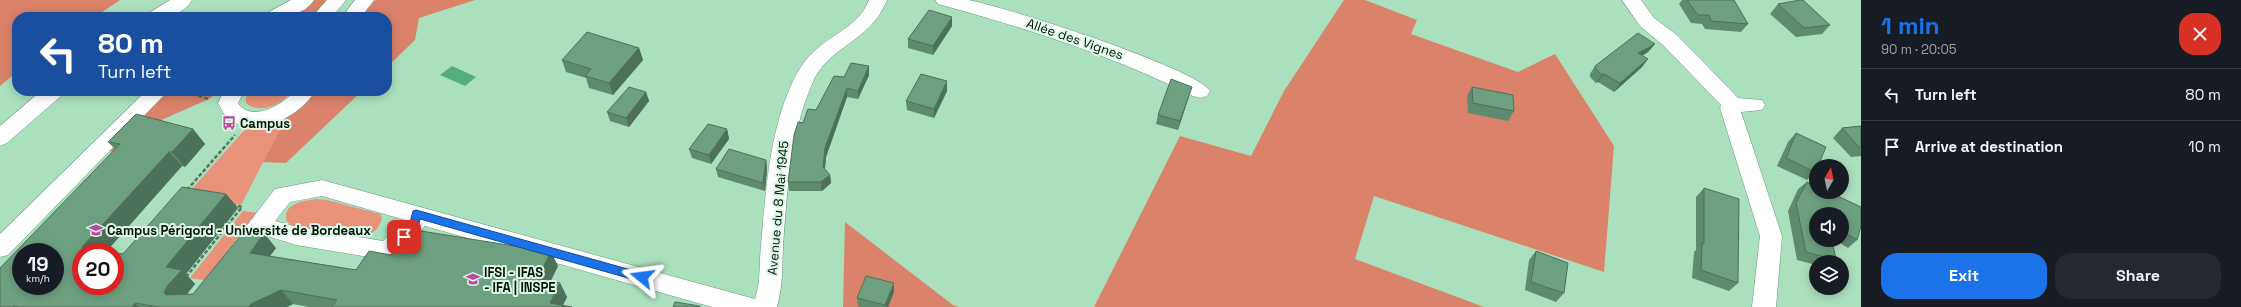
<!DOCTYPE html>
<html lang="en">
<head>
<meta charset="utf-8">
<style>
	body { margin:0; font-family:"Space Grotesk",sans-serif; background:#242831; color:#f1f3f6; height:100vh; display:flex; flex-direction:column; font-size:15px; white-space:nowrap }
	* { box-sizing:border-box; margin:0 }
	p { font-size:13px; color:#9ea1a6 }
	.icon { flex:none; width:22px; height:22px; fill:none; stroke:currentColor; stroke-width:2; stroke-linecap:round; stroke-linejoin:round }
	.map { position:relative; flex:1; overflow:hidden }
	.drawer { display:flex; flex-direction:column; background:#171b24; width:380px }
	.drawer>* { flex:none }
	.top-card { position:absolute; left:12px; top:12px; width:380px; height:84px; border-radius:16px; box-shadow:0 2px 10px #0003; background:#1a4fa0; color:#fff; overflow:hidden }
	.needle { width:26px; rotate:9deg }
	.tools { position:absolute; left:1809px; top:159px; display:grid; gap:8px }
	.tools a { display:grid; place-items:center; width:40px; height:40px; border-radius:50%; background:#171b24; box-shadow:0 2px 10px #0003; font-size:20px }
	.speed { position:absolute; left:12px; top:243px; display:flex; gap:8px; font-size:20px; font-weight:700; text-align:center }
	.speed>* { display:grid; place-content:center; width:52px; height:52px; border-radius:50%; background:#171b24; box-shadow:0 2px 10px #0003; line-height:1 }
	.speed small { font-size:10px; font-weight:400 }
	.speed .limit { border:6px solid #d22; background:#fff; color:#111 }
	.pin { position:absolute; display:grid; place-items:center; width:34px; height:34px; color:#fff; margin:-17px; border-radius:8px; box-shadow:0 2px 6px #0006 }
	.me { position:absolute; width:44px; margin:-22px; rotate:286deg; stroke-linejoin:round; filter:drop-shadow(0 0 3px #0008) }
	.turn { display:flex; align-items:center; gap:14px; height:84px; padding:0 20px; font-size:18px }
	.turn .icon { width:52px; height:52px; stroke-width:2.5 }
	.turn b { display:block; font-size:28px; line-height:34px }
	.round { display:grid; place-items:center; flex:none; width:42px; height:42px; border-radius:16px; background:#242831 }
	.overview { display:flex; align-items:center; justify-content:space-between; height:68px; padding:0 20px }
	h1 { font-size:24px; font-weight:600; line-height:30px; color:#1a73e8 }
	.action { display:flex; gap:8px; margin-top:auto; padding:8px 20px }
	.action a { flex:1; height:46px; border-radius:16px; background:#1a73e8; color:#fff; font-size:16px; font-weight:600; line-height:46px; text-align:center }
	.action a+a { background:#242831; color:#f1f3f6 }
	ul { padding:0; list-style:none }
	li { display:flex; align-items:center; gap:12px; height:52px; padding:0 20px; border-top:1px solid #363941 }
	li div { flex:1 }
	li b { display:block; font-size:15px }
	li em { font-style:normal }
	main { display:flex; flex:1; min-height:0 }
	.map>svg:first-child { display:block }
</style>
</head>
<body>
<main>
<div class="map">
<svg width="1861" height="307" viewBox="0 0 1861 307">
	<rect width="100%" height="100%" fill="#abe0be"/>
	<path fill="#e89279" d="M249,91H291C283,105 259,115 246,103V98Z
		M287,116L241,205L196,198L124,265L249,125Z
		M316,199L327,200L380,214L382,218C379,230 371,236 358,237L293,226L287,222C281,204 303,201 316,199Z
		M243,211L258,213L204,280L190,278Z"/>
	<path fill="#da836a" d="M0,0H120L95,17H17V72L0,86Z
		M312,0H327L311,17H279Z
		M375,0H475L419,18L415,40L387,67V17H361Z
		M1344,0H1365L1417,20L1411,34L1518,72L1555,54L1614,146L1604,272L1374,196L1355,259L1484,307H1094L1180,136L1251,156L1284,91Z
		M169,91H220L209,99L150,125L122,153L107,151Z
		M316,91H362L286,163L263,162L287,116L304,104Z
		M845,222L953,305L959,307H843Z"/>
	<path fill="#54ad7c" d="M452,66L476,77L465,86L440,75Z"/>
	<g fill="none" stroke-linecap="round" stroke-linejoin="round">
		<defs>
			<path id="minor" d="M170,0H192C182,17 164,17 147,17L149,13Z
				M291,0H314C304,16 282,17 265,17L267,13Z
				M327,0H346L332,17H312Z
				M355,0H374L361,17H342Z
				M869,0H887C870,43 827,46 812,84C790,135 787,192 783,247C782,270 783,284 777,307H712L425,226L395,258L387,260L296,245L264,235C254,248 246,267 228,261L225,254L275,189L322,180L755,299C761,281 759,264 761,245C766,191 769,134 792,83C799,67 810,53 824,43C842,30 860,22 869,0ZM322,196L405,220L383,241L296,227L275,221L290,202Z
				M935,0C946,0 958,0 968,0C1003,6 1196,68 1210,91L1207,96L1200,98L1193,96C1111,55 1026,28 938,4Z
				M1622,0H1641L1654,18L1677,35L1738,98L1762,100L1765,105L1762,110L1741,112L1782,236L1776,307H1752L1760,236L1720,108L1721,105L1663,45L1640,26Z
				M41,91H64L61,96L7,143L0,146V126Z
				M146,91H168L8,255L0,257V234Z
				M224,91H244L238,103C250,123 284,105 294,91H315C300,117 256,139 228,119C224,115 221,108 218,103Z"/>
		</defs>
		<use href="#minor" stroke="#66997a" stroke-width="1"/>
		<path stroke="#547761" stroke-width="2.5" stroke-dasharray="4 2" stroke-linecap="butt" d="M181,91L209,99
			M187,190L235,135
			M186,277L242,207L234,205"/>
		<use href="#minor" fill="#fff" fill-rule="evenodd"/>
	</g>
	<path fill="#5e8a6f" d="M1682,0H1734L1748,24L1741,32L1705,29L1702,24L1691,23L1679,4Z
		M1778,4L1830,25L1822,34L1796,37L1770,14Z
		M952,26L933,55L908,48V39Z
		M1655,44L1648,52L1642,56L1648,59L1642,67L1614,92L1598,82L1596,83L1590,77V74L1595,66Z
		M639,48L643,60L613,95L589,88L586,78L566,72L562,60Z
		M869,75L858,99L847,97L826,157L825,169L830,175L831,183L822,191H789L788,182L803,123L816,110L844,77Z
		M1472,87L1514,111L1508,121L1468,113L1467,96Z
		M947,91L934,118L907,110L906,101Z
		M646,92L649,101L629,127L610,121L607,112Z
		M1189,96L1178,130L1156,124L1158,115Z
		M1861,126V156L1851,157L1833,138L1842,128Z
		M193,129L205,144L185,167L182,166L106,251L123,254L226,194L238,208L186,274L195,284L187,294H193L276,248L270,256L356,270L391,255L551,252L558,266L551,281L560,283L567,297L563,305L572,307H309L293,304L287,307H0L115,149L108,142Z
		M727,129L729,139L711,164L692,158L689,149Z
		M1796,133L1815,172L1807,180L1777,166L1788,142Z
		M766,160L767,169L765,191L718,177L716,169Z
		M1807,182L1816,186V192H1829L1861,207V226L1857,240L1848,248L1835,240H1842V214H1816V240H1832L1836,260L1835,262H1816V265L1797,260L1788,211L1798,189Z
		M1704,188L1738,283L1729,291L1692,278L1694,252L1696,250V197Z
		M1536,251L1564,293L1556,302L1525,290L1529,260Z
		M894,292L888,307H861L858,306L857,298Z"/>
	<path fill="#4c705a" d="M952,17V26L933,55V46Z
		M1655,44L1648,52L1632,62L1638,53Z
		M639,48L643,60L613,95L609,83Z
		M1648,59L1642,67L1614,92L1620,83Z
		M869,66V75L858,99V91Z
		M1604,74L1598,82L1596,83L1602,75Z
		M947,81V91L934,118V109Z
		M1192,87L1189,96L1178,130L1180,121Z
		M847,88V97L826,157L824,176L823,167L825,148Z
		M646,92L649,101L629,127L626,118Z
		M193,129L205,144L185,167L172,152Z
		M727,129L729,139L711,164L709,155Z
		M169,152L182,166L106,252L82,247Z
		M766,160L767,169L765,191L763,183Z
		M830,175L831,183L822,191L821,182Z
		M226,194L238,208L186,274L195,284L183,299L166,295L164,292L166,267Z
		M264,233L276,248L262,267L250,253Z
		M551,252L558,266L544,293L537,279Z
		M560,283L567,297L562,307L550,303Z
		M894,283V292L888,307H886L885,305Z
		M281,290L293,304L287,307H248L251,304Z
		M135,303L139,307H132Z"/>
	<path fill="#6da081" stroke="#4c705a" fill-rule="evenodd" d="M1687,0H1734L1748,24L1711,21L1709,15H1698Z
		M1800,0H1803L1830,25L1804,28L1778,4Z
		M929,10L952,17L933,46L908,39Z
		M587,32L639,48L609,83L585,76L591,69L562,60Z
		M1638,33L1655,44L1638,53L1648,59L1620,83L1604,74L1602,75L1596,69L1595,66Z
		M851,63L869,66L858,91L847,88L825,148L823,167L830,175L821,182H788L794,135L798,122L803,123L808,109L816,110L834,76L844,77Z
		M921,74L947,81L934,109L906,101Z
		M1171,79L1192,87L1180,121L1158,115Z
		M629,87L646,92L626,118L607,112Z
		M1472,87L1513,95L1514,111L1473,103Z
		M136,114L193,129L172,152H169L82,247L111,252H81V286H115V253L123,254L182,187L226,194L166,267L182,270L168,285L164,292L166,295L193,294L245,230L264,233L250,253L356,270L369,251L391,255L409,229L551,252L537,279L560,283L550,303L572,307H332L337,300L281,290L251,304L248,307H159L135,303L132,307H20L14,306L13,307H0V268L120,144L108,142ZM21,252H55V286H21Z
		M708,124L727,129L709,155L689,149Z
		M1861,126V148H1860L1842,128Z
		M1796,133L1826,147L1818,166H1816L1815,172L1786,158Z
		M729,149L766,160L763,183L716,169Z
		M1807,182L1816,186V192H1829L1861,207V226L1857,240L1842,231V214H1816V240H1832L1836,260L1806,252L1796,203Z
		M1704,188L1739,199L1738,283L1701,270L1702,243L1704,244Z
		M1536,251L1568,263L1564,293L1531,282Z
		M866,276L894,283L885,305L857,298Z
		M675,302L700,306V307H673Z"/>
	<path fill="#1a73e8" stroke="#114b97" d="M416,210L642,273L647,277L642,282L420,219L418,227L407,240H400V234L410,223L413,211Z"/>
	<defs>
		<symbol id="bus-bare" viewBox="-9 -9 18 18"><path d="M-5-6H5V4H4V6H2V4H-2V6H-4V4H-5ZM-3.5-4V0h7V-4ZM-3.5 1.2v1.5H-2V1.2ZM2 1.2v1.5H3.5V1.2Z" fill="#bb48a2" stroke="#dff9e8" stroke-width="2.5" paint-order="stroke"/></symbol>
		<symbol id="university-bare" viewBox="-9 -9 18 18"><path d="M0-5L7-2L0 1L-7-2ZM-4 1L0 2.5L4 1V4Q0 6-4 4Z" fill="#bb48a2" stroke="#dff9e8" stroke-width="2.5" paint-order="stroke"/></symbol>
	</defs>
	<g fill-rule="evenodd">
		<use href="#bus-bare" x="219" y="113" width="20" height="20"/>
		<use href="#university-bare" x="86" y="220" width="20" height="20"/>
		<use href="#university-bare" x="463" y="269" width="20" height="20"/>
	</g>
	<g text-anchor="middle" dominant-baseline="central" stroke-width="4" stroke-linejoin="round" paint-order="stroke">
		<g font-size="13" fill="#011308" stroke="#dff9e8">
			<text transform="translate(1075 39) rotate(19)">Allée des Vignes</text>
			<text transform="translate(778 208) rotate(-85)">Avenue du 8 Mai 1945</text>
		</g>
		<g font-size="13" font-weight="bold" fill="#011308" stroke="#dff9e8" text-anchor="start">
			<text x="240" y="123">Campus</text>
			<text x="107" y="230">Campus Périgord - Université de Bordeaux</text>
			<text x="484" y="272">IFSI - IFAS<tspan x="484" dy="15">- IFA | INSPE</tspan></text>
		</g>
	</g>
</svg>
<div class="tools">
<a><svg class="needle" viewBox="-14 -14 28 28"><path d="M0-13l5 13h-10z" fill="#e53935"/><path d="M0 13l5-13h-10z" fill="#9ea1a6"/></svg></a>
<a><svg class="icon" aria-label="sound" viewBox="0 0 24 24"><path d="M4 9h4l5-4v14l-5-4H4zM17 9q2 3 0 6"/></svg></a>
<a><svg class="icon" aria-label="layers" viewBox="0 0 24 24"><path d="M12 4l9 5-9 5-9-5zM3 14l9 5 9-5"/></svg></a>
</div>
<div class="speed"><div>19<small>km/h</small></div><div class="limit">20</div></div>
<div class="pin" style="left:404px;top:237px;background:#d93025"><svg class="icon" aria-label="arrive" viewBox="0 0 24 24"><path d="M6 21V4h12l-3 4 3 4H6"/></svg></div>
<svg class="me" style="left:642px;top:277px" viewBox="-20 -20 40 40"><path d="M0-17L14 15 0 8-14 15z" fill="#1a73e8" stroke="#fff" stroke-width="4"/></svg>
<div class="top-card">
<div class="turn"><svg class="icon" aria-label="left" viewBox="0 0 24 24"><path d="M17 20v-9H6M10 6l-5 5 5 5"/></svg><div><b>80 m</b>Turn left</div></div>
</div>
</div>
<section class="drawer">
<div class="overview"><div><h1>1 min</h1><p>90 m · 20:05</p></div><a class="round" style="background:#d93025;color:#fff"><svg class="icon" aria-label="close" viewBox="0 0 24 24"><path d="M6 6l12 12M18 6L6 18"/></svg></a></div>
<ul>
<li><svg class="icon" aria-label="left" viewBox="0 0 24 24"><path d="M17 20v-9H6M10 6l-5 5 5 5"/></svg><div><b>Turn left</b></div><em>80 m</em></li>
<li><svg class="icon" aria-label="arrive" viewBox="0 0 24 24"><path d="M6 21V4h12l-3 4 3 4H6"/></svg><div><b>Arrive at destination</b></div><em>10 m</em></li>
</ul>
<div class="action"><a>Exit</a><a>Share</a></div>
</section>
</main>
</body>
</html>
